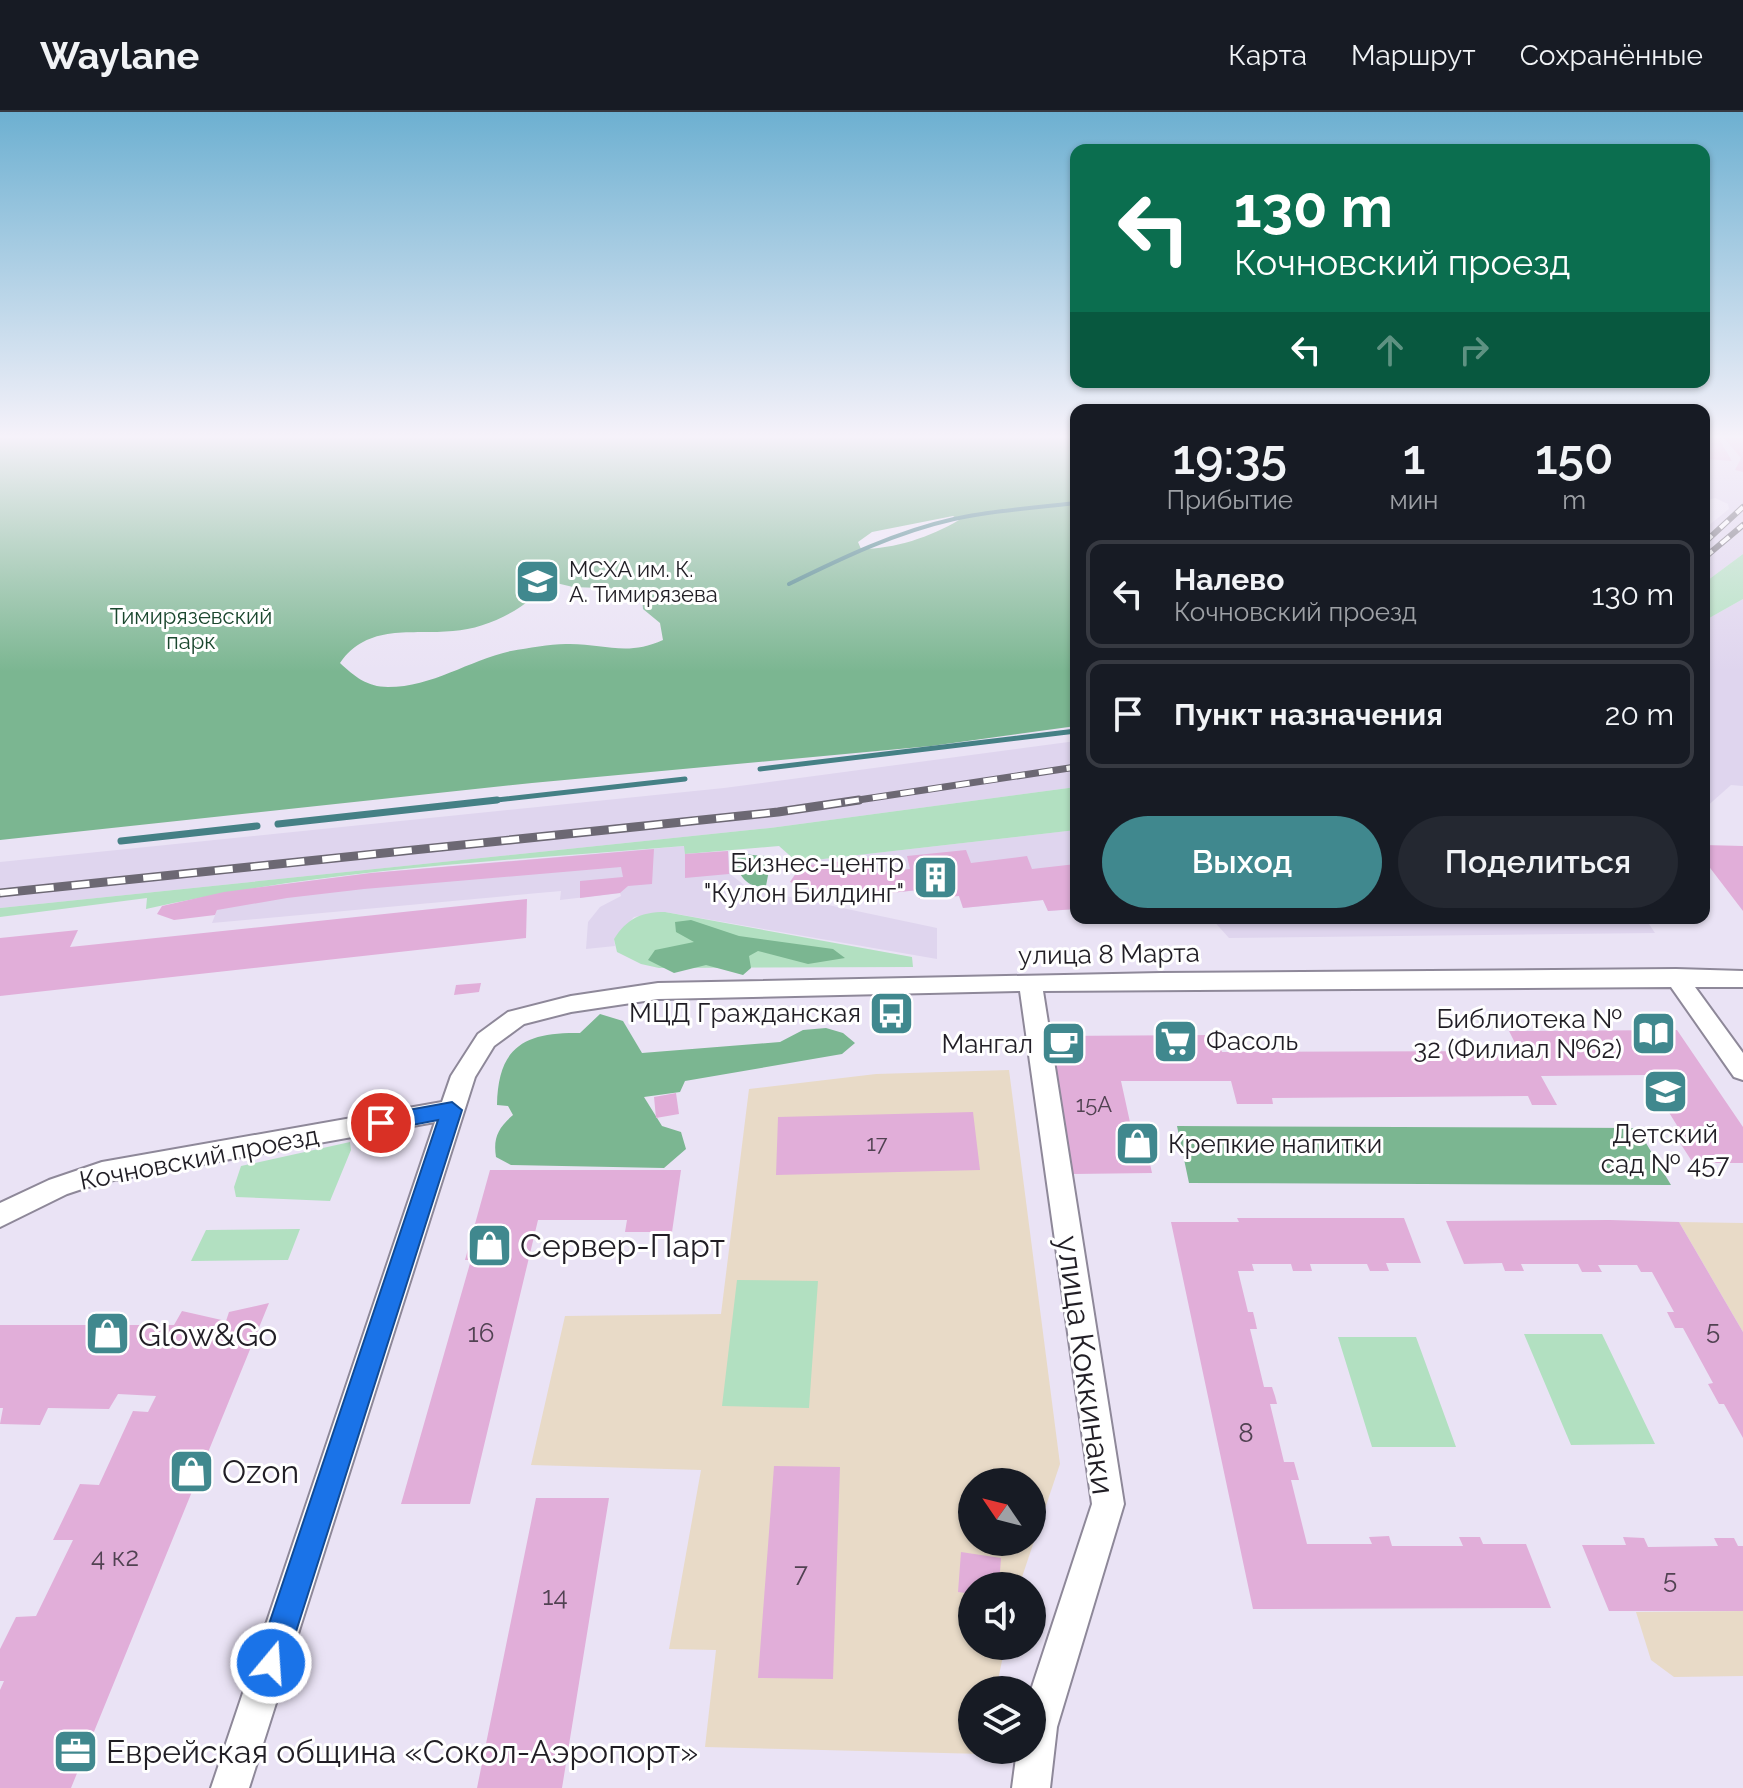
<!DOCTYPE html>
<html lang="ru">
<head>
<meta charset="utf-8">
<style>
	body { margin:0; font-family:Raleway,sans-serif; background:#242831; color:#f1f3f6; height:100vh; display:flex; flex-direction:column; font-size:30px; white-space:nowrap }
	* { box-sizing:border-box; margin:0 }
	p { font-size:26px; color:#9ea1a6 }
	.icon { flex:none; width:44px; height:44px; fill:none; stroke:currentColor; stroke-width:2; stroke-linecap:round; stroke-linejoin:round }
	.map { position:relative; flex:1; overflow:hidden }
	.side { position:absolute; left:1070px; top:292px; width:640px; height:520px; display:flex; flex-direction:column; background:#171b24; border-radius:16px; box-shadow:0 2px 6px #0004 }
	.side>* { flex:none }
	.guide { position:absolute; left:1070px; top:32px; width:640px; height:244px; border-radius:16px; box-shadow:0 2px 6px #0004; background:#0b6e4f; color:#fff; overflow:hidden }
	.needle { width:52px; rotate:305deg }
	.fabs { position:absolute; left:958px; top:1356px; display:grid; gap:16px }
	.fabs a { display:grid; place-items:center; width:88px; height:88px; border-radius:50%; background:#171b24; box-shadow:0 2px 6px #0004; font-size:40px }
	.pin { position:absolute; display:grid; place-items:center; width:68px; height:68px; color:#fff; margin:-34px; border:4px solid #fff; border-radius:50%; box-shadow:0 2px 8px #0007 }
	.me { position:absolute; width:88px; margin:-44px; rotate:18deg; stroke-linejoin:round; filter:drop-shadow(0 0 6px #0008) }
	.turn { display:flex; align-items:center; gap:28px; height:168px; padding:0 32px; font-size:36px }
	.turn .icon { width:104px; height:104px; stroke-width:2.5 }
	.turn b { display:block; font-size:56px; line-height:68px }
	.lanes { display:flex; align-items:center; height:76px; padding:0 32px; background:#0003; justify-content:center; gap:40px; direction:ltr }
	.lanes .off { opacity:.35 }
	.eta { display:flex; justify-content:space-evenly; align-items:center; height:136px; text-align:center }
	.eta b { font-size:48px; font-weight:600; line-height:56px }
	.action { display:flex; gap:16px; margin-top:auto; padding:16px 32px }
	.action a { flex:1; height:92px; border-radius:48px; background:#40888e; color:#fff; font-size:32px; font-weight:600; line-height:92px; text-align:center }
	.action a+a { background:#242831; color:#f1f3f6 }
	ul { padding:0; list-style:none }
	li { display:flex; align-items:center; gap:24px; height:108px; margin:0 16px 12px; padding:0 16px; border:4px solid #363941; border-radius:16px }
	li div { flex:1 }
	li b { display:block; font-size:30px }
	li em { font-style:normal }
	header { display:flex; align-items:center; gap:48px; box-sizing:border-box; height:112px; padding:0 40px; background:#171b24; border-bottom:2px solid #363941 }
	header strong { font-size:38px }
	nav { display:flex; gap:44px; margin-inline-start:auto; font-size:28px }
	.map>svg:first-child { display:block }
</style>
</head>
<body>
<header>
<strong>Waylane</strong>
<nav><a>Карта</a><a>Маршрут</a><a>Сохранённые</a></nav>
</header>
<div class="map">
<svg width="1743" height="1676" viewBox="0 0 1743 1676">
	<rect width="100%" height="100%" fill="#eae3f5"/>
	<path fill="#dfd5ee" d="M1704,325H1743V442L1704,471V417L1729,397L1728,392L1715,386L1704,389Z
		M1743,487V674L1731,673L1704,697V509Z
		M1076,629V675L770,716L0,796V750L724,676Z
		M1076,718V797L1048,799L1043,788L963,796L959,784L919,787L917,778L855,785L825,782L790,770L800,754L797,750Z
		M685,734V742L728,739L730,762L748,776L937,816V847L665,800L634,805L614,827L615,834L586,837L588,810L600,795L621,784L620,781L560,788L561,779L212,811L224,780L371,761Z
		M1211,806H1645L1655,821L1229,826Z"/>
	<path fill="#e8dac7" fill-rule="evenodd" d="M1009,958L1060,1352L1019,1474H972V1534H1005L996,1578H972V1638H985L984,1642L705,1635L716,1538L669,1537L701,1358L531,1353L565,1204L721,1202L749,977L876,962ZM972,1370H1032V1430H972Z
		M1679,1110L1743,1111V1220Z
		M1743,1499V1564L1674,1565L1651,1548L1636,1500Z"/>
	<path fill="#b2e0c1" d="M1743,442V487L1704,509V471Z
		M1076,675V718L797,750L779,734L685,742L684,734C504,749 322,757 146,797L147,786L0,805V796L770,716Z
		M665,800L912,845L913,855L659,856L641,852L617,840L614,827C627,807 640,800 665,800Z
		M350,1030L351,1038L330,1089L236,1085L234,1075L241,1054Z
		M300,1117L288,1148L191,1149L206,1118Z
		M737,1168L818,1169L809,1296L722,1294Z
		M1524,1222H1602L1655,1332L1571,1333Z
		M1338,1225H1416L1456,1335H1372Z"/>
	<path fill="#7bb691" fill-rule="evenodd" d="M0,325H1076V614L931,634L532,671L0,728ZM953,404L959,408C930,425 895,437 861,437L858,430L872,420ZM531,465L573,475L627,477L642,485L643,497L660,511L663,528C626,545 603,531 566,532C549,532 529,536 511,539C469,548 433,575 388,575C367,575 354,564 340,551C368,511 411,523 453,519C481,517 511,504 532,486L522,471Z
		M742,742L765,744L770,753L766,774C746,777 740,763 733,747Z
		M691,808L739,824L833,837L845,846L808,852L758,839L749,844L751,856L743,863L706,853L674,861L648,848L655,838L694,830L676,820L675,810Z
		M600,902L623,909L642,941L780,930L803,918L826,916L843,921L855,931L842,942L685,969L680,980L644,985L662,1014L681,1020L686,1037L664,1056L511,1053L496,1045C493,1026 498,1016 513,1003L508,994L497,993C498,935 524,920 580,921Z
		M1177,1014L1637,1016L1671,1073L1189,1071Z"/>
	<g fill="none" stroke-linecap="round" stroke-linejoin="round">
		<path stroke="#458085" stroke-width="4" d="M789,472C842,446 896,420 954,407C994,398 1036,396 1076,391"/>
		<path stroke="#458085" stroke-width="5" d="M760,657L1076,619
			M479,690L685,667"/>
		<path stroke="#458085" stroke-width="7" d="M278,712L497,688
			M121,729L257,714"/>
	</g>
	<path fill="#e1aed9" d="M1704,325L1719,327L1732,349L1704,347Z
		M1723,325H1743V360L1735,358L1741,346Z
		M1704,733L1743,734V799L1704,748Z
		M654,737L652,772L628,774L620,781L580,786V769L623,765L621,755L364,777L287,786L217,798L215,803L174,808L157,802L162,794L224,780L371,761Z
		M966,738L971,751L1027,744L1032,757L1076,752V797L1048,799L1043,788L963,796L959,784L919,787L918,778L855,785L825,782L790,770L801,754L870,746L874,761L910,757L907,744Z
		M728,739L729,762L685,766V742Z
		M527,787L526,826L0,884V826L78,818L70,835Z
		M481,871L479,880L454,883L456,873Z
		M1677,918L1743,1015V1051H1693L1673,1020H1681L1646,963L1541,964L1557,993H1532L1528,984L1272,986L1273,992H1237L1231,969H1121L1133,1024H1144L1152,1061L1073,1062L1051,924L1217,923L1222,940L1519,939L1509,919Z
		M676,981L679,1002L656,1006L654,985Z
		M973,1000L980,1058L776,1063L778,1005Z
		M490,1058H681L672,1120H625L627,1108H538L470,1392H401L471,1148H465Z
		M1237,1106H1404L1421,1151H1386L1389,1159H1370L1367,1152H1310L1312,1159H1293L1291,1152H1252L1254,1159H1238L1248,1200H1253L1255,1208L1257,1217H1250L1264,1275H1272L1275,1284L1277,1292H1270L1284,1350H1294L1299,1368H1291L1307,1432H1372L1369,1425L1389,1424L1392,1434H1463L1459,1425H1480L1483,1432H1526L1551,1496L1253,1497L1171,1110H1239Z
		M1610,1108L1679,1110L1743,1220V1326L1724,1292H1719L1708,1272L1713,1271L1683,1216H1675L1667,1200H1674L1652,1160H1641L1637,1153H1598L1602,1160H1582L1578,1152H1521L1524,1159H1505L1502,1151L1464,1152L1446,1109Z
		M269,1191L71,1676H0V1578L4,1569H0V1537L16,1505L36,1504L73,1428H53L80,1372L99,1373L133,1299L148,1300L156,1284L118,1282L109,1297L48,1296L40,1313L0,1312L3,1296H0V1213H174L182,1199L226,1209L229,1200Z
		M774,1354L840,1355L833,1567L758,1566Z
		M536,1386H609L562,1676H477Z
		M1623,1425L1644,1426L1648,1435L1718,1434L1714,1426H1734L1738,1434H1743V1499H1609L1582,1433H1626Z
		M961,1440L1001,1446L999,1474H972V1482L958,1480Z"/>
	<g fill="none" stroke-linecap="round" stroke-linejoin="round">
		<defs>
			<path id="street" d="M1676,857L1743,859V875H1695L1743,941V968L1734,965L1671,875L1043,879L1124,1392L1057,1615L1050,1676H1012L1017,1638H1032L1031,1578L1092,1392L1020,879L658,887L571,900L524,912L494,934L475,965L249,1676H211L435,1010L103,1070L67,1082L0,1115V1091L49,1068L102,1050L442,990L451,964L478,922L508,900L571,884L658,871L1161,861Z"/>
		</defs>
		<use href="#street" stroke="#8e8899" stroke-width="4"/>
		<use href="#street" fill="#fff" fill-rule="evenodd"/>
		<defs>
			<path id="rail-far2" d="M1704,431L1743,395
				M1704,446L1743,413"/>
			<path id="rail-far1" d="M845,690L1076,655"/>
			<path id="rail" d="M0,781L778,700L859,688"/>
		</defs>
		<use href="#rail-far2" stroke="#6c6873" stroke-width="6"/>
		<use href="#rail-far1" stroke="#6c6873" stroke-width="7"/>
		<use href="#rail" stroke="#6c6873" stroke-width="9"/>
		<use href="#rail-far2" stroke="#fff" stroke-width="4" stroke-dasharray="11" stroke-linecap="butt"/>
		<use href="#rail-far1" stroke="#fff" stroke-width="5" stroke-dasharray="14" stroke-linecap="butt"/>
		<use href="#rail" stroke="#fff" stroke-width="6" stroke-dasharray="18" stroke-linecap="butt"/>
	</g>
	<linearGradient id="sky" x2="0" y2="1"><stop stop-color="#6db0d1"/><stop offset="0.58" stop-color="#f6f2fa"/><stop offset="1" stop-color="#f6f2fa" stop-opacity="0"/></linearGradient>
	<rect width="1743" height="560" fill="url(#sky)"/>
	<path fill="#1a73e8" stroke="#114b97" stroke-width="2" d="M452,990L462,998L286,1551L282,1562L271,1566L260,1562L256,1551L438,1008L381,1019L370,1011L381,1003Z"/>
	<defs>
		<symbol id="university-square" viewBox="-11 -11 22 22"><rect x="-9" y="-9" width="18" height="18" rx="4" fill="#40888e" stroke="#fff"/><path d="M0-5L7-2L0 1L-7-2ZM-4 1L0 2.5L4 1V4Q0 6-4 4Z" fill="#fff"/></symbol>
		<symbol id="building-square" viewBox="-11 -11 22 22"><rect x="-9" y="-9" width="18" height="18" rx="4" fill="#40888e" stroke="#fff"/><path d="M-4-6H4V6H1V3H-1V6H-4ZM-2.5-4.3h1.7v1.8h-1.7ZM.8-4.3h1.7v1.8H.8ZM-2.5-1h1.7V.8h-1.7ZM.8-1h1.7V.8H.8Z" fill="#fff"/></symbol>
		<symbol id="bus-square" viewBox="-11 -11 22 22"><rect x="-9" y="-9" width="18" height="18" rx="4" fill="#40888e" stroke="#fff"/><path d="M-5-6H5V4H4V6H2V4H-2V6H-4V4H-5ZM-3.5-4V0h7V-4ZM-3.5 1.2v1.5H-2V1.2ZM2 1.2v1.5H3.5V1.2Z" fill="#fff"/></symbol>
		<symbol id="library-square" viewBox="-11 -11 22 22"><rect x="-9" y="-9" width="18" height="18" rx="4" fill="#40888e" stroke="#fff"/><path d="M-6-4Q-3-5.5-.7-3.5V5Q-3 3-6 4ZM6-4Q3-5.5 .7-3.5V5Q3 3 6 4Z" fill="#fff"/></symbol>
		<symbol id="supermarket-square" viewBox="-11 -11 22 22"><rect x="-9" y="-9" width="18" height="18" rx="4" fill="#40888e" stroke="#fff"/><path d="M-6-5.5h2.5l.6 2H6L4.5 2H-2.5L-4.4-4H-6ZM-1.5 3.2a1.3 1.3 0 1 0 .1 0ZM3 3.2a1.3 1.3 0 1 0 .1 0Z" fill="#fff"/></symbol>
		<symbol id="cafe-square" viewBox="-11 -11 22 22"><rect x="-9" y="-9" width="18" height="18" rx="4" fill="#40888e" stroke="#fff"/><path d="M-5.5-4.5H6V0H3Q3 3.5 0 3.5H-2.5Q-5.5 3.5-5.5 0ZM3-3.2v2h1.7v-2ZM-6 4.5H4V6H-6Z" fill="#fff"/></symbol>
		<symbol id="school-square" viewBox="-11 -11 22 22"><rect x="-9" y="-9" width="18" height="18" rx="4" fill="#40888e" stroke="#fff"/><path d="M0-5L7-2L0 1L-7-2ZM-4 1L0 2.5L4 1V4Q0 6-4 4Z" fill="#fff"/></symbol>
		<symbol id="shop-square" viewBox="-11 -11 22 22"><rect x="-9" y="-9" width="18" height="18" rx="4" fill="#40888e" stroke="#fff"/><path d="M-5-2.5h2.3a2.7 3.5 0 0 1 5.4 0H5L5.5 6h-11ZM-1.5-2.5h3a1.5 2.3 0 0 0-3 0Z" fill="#fff"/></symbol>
		<symbol id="office-square" viewBox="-11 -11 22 22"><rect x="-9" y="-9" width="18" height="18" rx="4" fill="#40888e" stroke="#fff"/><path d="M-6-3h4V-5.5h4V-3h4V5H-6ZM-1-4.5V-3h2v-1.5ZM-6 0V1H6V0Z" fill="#fff"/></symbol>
	</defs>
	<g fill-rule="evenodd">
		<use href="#university-square" x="512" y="444" width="51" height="51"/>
		<use href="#building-square" x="910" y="740" width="51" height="51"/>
		<use href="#bus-square" x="866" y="876" width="51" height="51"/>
		<use href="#library-square" x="1628" y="896" width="51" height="51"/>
		<use href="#supermarket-square" x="1150" y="904" width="51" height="51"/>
		<use href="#cafe-square" x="1038" y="906" width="51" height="51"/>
		<use href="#school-square" x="1640" y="954" width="51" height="51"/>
		<use href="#shop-square" x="1112" y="1006" width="51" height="51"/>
		<use href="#shop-square" x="464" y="1108" width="51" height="51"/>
		<use href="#shop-square" x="82" y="1196" width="51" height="51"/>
		<use href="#shop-square" x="166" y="1334" width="51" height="51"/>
		<use href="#office-square" x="50" y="1614" width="51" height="51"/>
	</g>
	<g text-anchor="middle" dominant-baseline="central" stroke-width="6" stroke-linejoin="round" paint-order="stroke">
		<g font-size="22" fill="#211e25" stroke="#fff" text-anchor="start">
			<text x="569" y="457">МСХА им. К.<tspan x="569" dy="25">А. Тимирязева</tspan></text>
		</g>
		<g font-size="22" fill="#1a472e" stroke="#fff">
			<text x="191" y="504">Тимирязевский<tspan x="191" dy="25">парк</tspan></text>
		</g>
		<g font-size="22" fill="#514252">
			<text x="1094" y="992">15А</text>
			<text x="877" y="1031">17</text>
		</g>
		<g font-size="26" fill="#211e25" stroke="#fff" text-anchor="end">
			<text x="904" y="751">Бизнес-центр<tspan x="904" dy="30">"Кулон Билдинг"</tspan></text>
			<text x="861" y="901">МЦД Гражданская</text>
			<text x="1622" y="907">Библиотека №<tspan x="1622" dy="30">32 (Филиал №62)</tspan></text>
			<text x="1206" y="929" text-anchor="start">Фасоль</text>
			<text x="1033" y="932">Мангал</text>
			<text x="1665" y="1022" text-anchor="middle">Детский<tspan x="1665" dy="30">сад № 457</tspan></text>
			<text x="1168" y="1032" text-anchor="start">Крепкие напитки</text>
		</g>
		<g font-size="26" fill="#211e25" stroke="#fff">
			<text transform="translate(1109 842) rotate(-1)">улица 8 Марта</text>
			<text transform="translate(199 1046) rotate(-11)">Кочновский проезд</text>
		</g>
		<g font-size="26" fill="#514252">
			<text x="1713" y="1218">5</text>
			<text x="481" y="1221">16</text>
			<text x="1246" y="1321">8</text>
			<text x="115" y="1445">4 к2</text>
			<text x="801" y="1461">7</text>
			<text x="1670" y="1467">5</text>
			<text x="555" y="1484">14</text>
		</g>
		<g font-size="32" fill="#211e25" stroke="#fff" text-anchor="start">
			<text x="520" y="1133">Сервер-Парт</text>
			<text x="138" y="1222">Glow&amp;Go</text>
			<text x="222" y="1359">Ozon</text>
			<text x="106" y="1639">Еврейская община «Сокол-Аэропорт»</text>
		</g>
		<g font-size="32" fill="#211e25" stroke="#fff">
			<text transform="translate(1086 1253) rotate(82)">улица Коккинаки</text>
		</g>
	</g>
</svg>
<div class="fabs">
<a><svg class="needle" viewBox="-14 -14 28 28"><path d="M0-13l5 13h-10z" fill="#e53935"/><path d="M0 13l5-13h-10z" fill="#9ea1a6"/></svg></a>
<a><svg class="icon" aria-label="sound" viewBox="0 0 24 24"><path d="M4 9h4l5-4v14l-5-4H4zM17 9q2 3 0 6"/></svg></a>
<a><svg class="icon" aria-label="layers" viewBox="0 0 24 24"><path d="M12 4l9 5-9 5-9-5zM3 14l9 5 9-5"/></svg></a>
</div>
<div class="pin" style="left:381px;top:1011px;background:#d93025"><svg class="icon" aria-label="arrive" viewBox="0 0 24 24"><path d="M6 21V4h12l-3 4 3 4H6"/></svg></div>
<svg class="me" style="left:271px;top:1551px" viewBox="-20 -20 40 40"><circle r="17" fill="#1a73e8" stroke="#fff" stroke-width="3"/><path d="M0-11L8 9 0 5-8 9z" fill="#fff"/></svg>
<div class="guide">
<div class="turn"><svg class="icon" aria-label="left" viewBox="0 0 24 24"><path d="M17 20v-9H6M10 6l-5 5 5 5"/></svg><div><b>130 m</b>Кочновский проезд</div></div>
<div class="lanes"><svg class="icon" aria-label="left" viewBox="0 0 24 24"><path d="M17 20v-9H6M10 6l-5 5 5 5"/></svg><svg class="icon off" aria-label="ahead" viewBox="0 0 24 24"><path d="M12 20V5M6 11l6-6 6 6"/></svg><svg class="icon off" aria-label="right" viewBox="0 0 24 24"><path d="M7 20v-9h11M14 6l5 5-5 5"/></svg></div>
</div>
<section class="side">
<div class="eta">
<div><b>19:35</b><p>Прибытие</p></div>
<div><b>1</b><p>мин</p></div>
<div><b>150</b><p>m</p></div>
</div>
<ul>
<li><svg class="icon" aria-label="left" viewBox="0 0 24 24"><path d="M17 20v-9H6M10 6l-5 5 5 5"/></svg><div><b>Налево</b><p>Кочновский проезд</p></div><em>130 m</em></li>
<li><svg class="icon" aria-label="arrive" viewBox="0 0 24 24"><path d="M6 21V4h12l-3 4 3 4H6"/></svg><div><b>Пункт назначения</b></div><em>20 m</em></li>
</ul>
<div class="action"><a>Выход</a><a>Поделиться</a></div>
</section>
</div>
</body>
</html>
